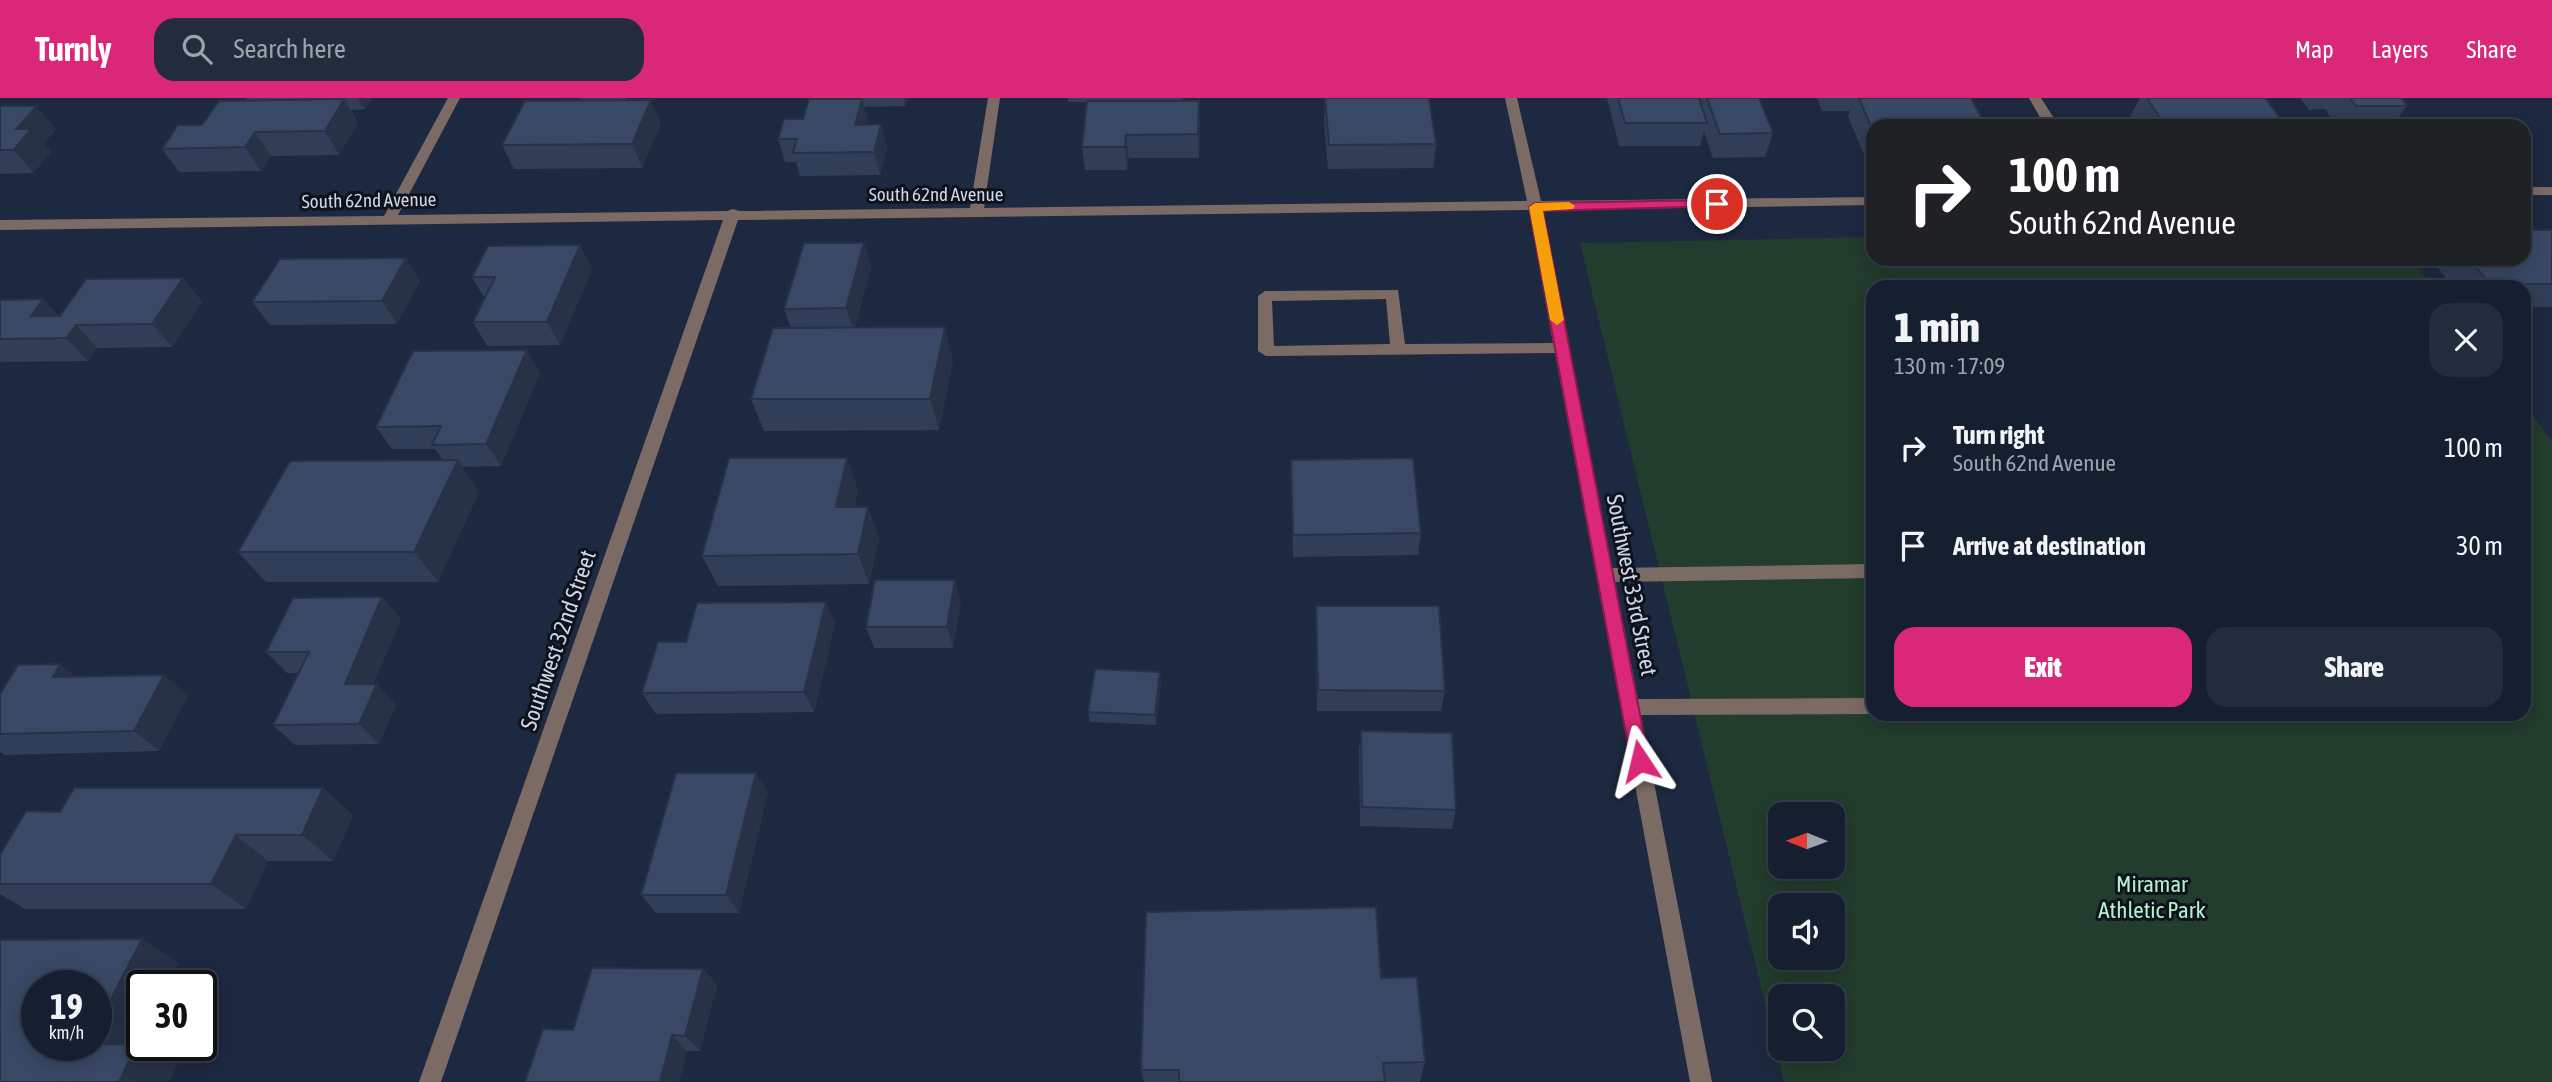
<!DOCTYPE html>
<html lang="en">
<head>
<meta charset="utf-8">
<style>
	body { margin:0; font-family:"Asap Condensed",sans-serif; background:#232c3c; color:#f1f3f6; height:100vh; display:flex; flex-direction:column; font-size:26px; white-space:nowrap }
	* { box-sizing:border-box; margin:0 }
	p { font-size:23px; color:#9ea2ab }
	.icon { flex:none; width:38px; height:38px; fill:none; stroke:currentColor; stroke-width:2; stroke-linecap:round; stroke-linejoin:round }
	.map { position:relative; flex:1; overflow:hidden }
	.panel { position:absolute; left:1866px; top:182px; width:665px; height:441px; display:flex; flex-direction:column; background:#161f30; border-radius:21px; box-shadow:0 4px 18px #0003,0 0 0 2px #353d4c }
	.panel>* { flex:none }
	.guide { position:absolute; left:1866px; top:21px; width:665px; height:147px; border-radius:21px; box-shadow:0 4px 18px #0003,0 0 0 2px #353d4c; background:#202124; color:#fff; overflow:hidden }
	.needle { width:46px; rotate:271deg }
	.controls { position:absolute; left:1768px; top:704px; display:grid; gap:14px }
	.controls a { display:grid; place-items:center; width:77px; height:77px; border-radius:14px; background:#161f30; box-shadow:0 4px 18px #0003,0 0 0 2px #353d4c; font-size:35px }
	.speed { position:absolute; left:21px; top:872px; display:flex; gap:14px; font-size:35px; font-weight:700; text-align:center }
	.speed>* { display:grid; place-content:center; width:91px; height:91px; border-radius:50%; background:#161f30; box-shadow:0 4px 18px #0003,0 0 0 2px #353d4c; line-height:1 }
	.speed small { font-size:18px; font-weight:400 }
	.speed .limit { border:4px solid #111; border-radius:10px; background:#fff; color:#111 }
	.pin { position:absolute; display:grid; place-items:center; width:60px; height:60px; color:#fff; margin:-30px; border:4px solid #fff; border-radius:50%; box-shadow:0 2px 7px #0007 }
	.me { position:absolute; width:77px; margin:-38px; rotate:350deg; stroke-linejoin:round; filter:drop-shadow(0 0 5px #0008) }
	.turn { display:flex; align-items:center; gap:24px; height:147px; padding:0 28px; font-size:32px }
	.turn .icon { width:91px; height:91px; stroke-width:2.5 }
	.turn b { display:block; font-size:49px; line-height:60px }
	.round { display:grid; place-items:center; flex:none; width:74px; height:74px; border-radius:21px; background:#232c3c }
	.summary { display:flex; align-items:center; justify-content:space-between; height:119px; padding:0 28px }
	h1 { font-size:42px; font-weight:800; line-height:52px }
	.button { display:flex; gap:14px; margin-top:auto; padding:14px 28px }
	.button a { flex:1; height:80px; border-radius:21px; background:#db2777; color:#fff; font-size:28px; font-weight:800; line-height:80px; text-align:center }
	.button a+a { background:#232c3c; color:#f1f3f6 }
	ul { padding:0; list-style:none }
	li { display:flex; align-items:center; gap:21px; height:98px; padding:0 28px }
	li div { flex:1 }
	li b { display:block; font-size:26px }
	li em { font-style:normal }
	header { display:flex; align-items:center; gap:42px; box-sizing:border-box; height:98px; padding:0 35px; background:#db2777; color:#fff }
	header strong { font-size:33px }
	nav { display:flex; gap:38px; margin-inline-start:auto; font-size:24px }
	.search { width:490px; height:63px; background:#232c3c; display:flex; align-items:center; gap:18px; box-sizing:border-box; padding:0 24px; border-radius:21px; color:#9ea2ab; font-size:26px }
	.map>svg:first-child { display:block }
</style>
</head>
<body>
<header>
<strong>Turnly</strong>
<div class="search"><svg class="icon" aria-label="search" viewBox="0 0 24 24"><circle cx="10" cy="10" r="6"/><path d="M15 15l6 6"/></svg>Search here</div>
<nav><a>Map</a><a>Layers</a><a>Share</a></nav>
</header>
<div class="map">
<svg width="2552" height="984" viewBox="0 0 2552 984">
	<rect width="100%" height="100%" fill="#1d2940"/>
	<path fill="#223c2d" fill-rule="evenodd" d="M1872,139V161H2412L2433,189H1872V616H2524V306L2552,343V984H1784L1580,145ZM1780,716H1832V768H1780ZM1780,807H1832V859H1780ZM1780,898H1832V950H1780Z"/>
	<g fill="none" stroke-linecap="round" stroke-linejoin="round">
		<path fill="#7c6a65" fill-rule="evenodd" d="M448,0H460L398,117L727,113L733,111L739,113L970,110L988,0H1000L984,110L1527,103L1505,0H1517L1541,103L1872,99V107L1542,112L1612,470L1872,466V480L1615,484L1638,601L1872,600V616L1641,617L1712,984H1690L1555,255L1266,258L1258,253V198L1265,193L1398,192L1405,246L1553,245L1529,112L738,122L441,984H419L723,122L0,132V122L384,118ZM1386,201L1390,246L1274,248L1272,203Z
			M2029,0H2041L2059,28H2045Z
			M2524,89H2552V97H2524Z"/>
	</g>
	<path fill="#313e57" d="M246,0H372L365,11L351,12L358,25L339,57L271,58L261,73L179,74L162,51L202,27L248,3Z
		M580,0H626L625,2L661,25L642,70L514,71L502,47L581,2Z
		M861,0H907L905,8L864,9L868,24L867,26H881L887,50L880,77L800,78L796,64H785L778,41L803,21Z
		M1068,0H1183V3H1199L1200,26L1199,60H1129L1127,72H1085L1082,49L1087,4H1068Z
		M1325,0L1436,46L1433,70L1328,71L1324,24Z
		M1607,0H1699L1700,2L1701,0H1759L1773,35L1765,59L1713,60L1704,34L1700,48H1619Z
		M1817,0H1971L1872,28V54L1863,55L1848,18L1850,13H1822Z
		M2140,0H2265L2286,28H2137L2130,18Z
		M2300,0H2401L2407,8L2392,28H2337L2325,11L2309,12Z
		M0,8L56,31L44,46L51,54L33,75L0,76Z
		M2552,132V209H2524V189H2453L2431,161H2524Z
		M864,145L871,168L855,230L953,262L939,332L764,333L751,301L791,230L784,211Z
		M580,147L592,171L560,247L487,248L473,224L485,201L472,179Z
		M406,160L420,183L397,226L270,227L252,204Z
		M183,180L202,204L172,249L97,250L88,263L0,264V202L43,201L58,218Z
		M540,275L501,368L462,369L479,394L438,484H266L238,454L443,362L435,351H392L376,329Z
		M1291,362L1421,435L1418,457L1293,459Z
		M858,391L854,409H868L879,440L869,486L718,488L702,458Z
		M382,499L401,521L373,586H377L396,607L379,646L295,647L273,627L298,575H287L266,554Z
		M961,503L953,550H874L866,529Z
		M826,504L835,526L814,614L656,616L642,595L686,544Z
		M1316,508L1445,593L1441,613H1317L1316,530Z
		M1161,585L1156,627L1090,624L1088,614Z
		M0,596L188,597L159,653L4,657L0,654Z
		M2033,616H2125L2121,620L2035,621Z
		M1361,633L1456,712L1452,731L1360,728L1359,653Z
		M323,690L353,717L333,763H268L246,811H25L0,796V757Z
		M768,694L739,815H656L641,797Z
		M703,871L717,887L700,953H687L679,984H525L573,932Z
		M1381,880L1425,964L1420,984H1144L1141,972Z"/>
	<path fill="#283247" d="M358,0H372L365,11Z
		M903,0H907L905,8Z
		M344,1L358,25L339,57L325,33Z
		M862,1L868,24L861,50L855,27Z
		M651,2L661,25L642,70L632,46Z
		M1199,3L1200,26L1199,60L1198,36Z
		M37,8L56,31L44,46L51,54L33,75L14,52L16,31Z
		M881,26L887,50L880,77L874,54Z
		M255,34L271,58L261,73L245,49Z
		M1126,37L1129,60L1127,72L1125,49Z
		M864,145L871,168L854,233L846,210Z
		M580,147L592,171L560,247L547,224Z
		M406,160L420,183L397,226L382,203Z
		M183,180L202,204L172,249L152,226Z
		M43,201L64,225L52,241L31,218Z
		M76,227L97,250L88,263L66,240Z
		M945,229L953,262L939,332L930,301Z
		M527,252L540,275L501,368L486,346Z
		M847,360L858,391L847,440L836,409Z
		M458,362L479,394L438,484L414,454Z
		M868,409L879,440L869,486L858,456Z
		M955,482L961,503L953,550L947,529Z
		M382,499L401,521L365,607L345,586Z
		M826,504L835,526L814,614L804,594Z
		M60,566L86,587L53,579Z
		M1160,574L1161,585L1156,627L1155,617Z
		M164,577L188,597L159,653L134,633Z
		M377,586L396,607L379,646L359,626Z
		M756,675L768,694L739,815L726,797Z
		M323,690L353,717L333,763L302,737Z
		M236,737L268,763L246,811L211,786Z
		M142,841L179,865L168,887H142V942L139,947L177,967L169,984H119L96,947V930Z
		M703,871L717,887L700,953L685,938Z
		M672,937L687,953L679,984H660Z"/>
	<path fill="#394865" stroke="#283247" stroke-width="2" d="M1325,0H1429L1436,46L1329,47Z
		M1618,0H1699L1707,25H1625Z
		M1707,0H1759L1773,35L1720,36Z
		M1859,0H1971L1986,28H1872V31Z
		M2147,0H2265L2286,28H2165Z
		M2350,0H2401L2407,8H2356Z
		M344,1L325,33L255,34L245,49L162,51L178,27H202L219,3Z
		M809,1H862L855,27L881,26L874,54L793,55L797,41H778L784,21H803Z
		M651,2L632,46L502,47L525,3Z
		M1087,3H1199L1198,36L1126,37L1125,49H1082Z
		M0,8H37L16,31H31L14,52H0Z
		M2524,132H2552V186H2490L2469,161H2524Z
		M804,145H864L846,210L784,211Z
		M580,147L547,224H473L495,179H472L488,148Z
		M406,160L382,203L252,204L280,161Z
		M183,180L152,226L76,227L66,240L0,241V202L43,201L31,218H60L86,181Z
		M945,229L930,301H751L773,230Z
		M527,252L486,346L432,347L441,328L376,329L413,253Z
		M729,360H847L836,409H868L858,456L702,458Z
		M1413,360L1421,435L1293,437L1291,362Z
		M458,362L414,454H238L290,363Z
		M875,482H955L947,529H866Z
		M382,499L345,586H377L359,626L273,627L309,554H266L293,500Z
		M826,504L804,594L642,595L658,544H686L697,505Z
		M1316,508H1439L1445,593L1318,592Z
		M60,566L53,579L164,577L134,633L0,636V596L18,567Z
		M1095,571L1160,574L1155,617L1088,614Z
		M1361,633L1452,635L1456,712L1362,709Z
		M676,675H756L726,797H641Z
		M74,690H323L302,737H236L211,786H0V757L26,713L60,714Z
		M1376,809L1381,880L1417,879L1425,964L1383,965L1385,984H1179V972H1141L1146,814Z
		M142,841L96,930V887H37V947L137,946L119,984H0V842Z
		M592,870L703,871L685,938L672,937L660,984H525L543,931L573,932Z"/>
	<path fill="#db2777" stroke="#8e194d" stroke-width="2" d="M1717,102L1723,106L1721,108L1543,113L1649,663L1640,670L1631,663L1529,109L1535,105Z"/>
	<path fill="#f59e0b" d="M1569,104L1575,108L1573,111L1543,113L1564,222L1557,227L1550,222L1529,109L1535,105Z"/>
	<g text-anchor="middle" dominant-baseline="central" stroke-width="6" stroke-linejoin="round" paint-order="stroke">
		<g font-size="19" fill="#cfd7e6" stroke="#0d121c">
			<text x="936" y="96">South 62nd Avenue</text>
			<text transform="translate(369 102) rotate(-1)">South 62nd Avenue</text>
		</g>
		<g font-size="23" fill="#cfd7e6" stroke="#0d121c">
			<text transform="translate(1632 487) rotate(79)">Southwest 33rd Street</text>
			<text transform="translate(558 542) rotate(-71)">Southwest 32nd Street</text>
		</g>
		<g font-size="23" fill="#b2f1cb" stroke="#0d121c">
			<text x="2152" y="786">Miramar<tspan x="2152" dy="26">Athletic Park</tspan></text>
		</g>
	</g>
</svg>
<div class="controls">
<a><svg class="needle" viewBox="-14 -14 28 28"><path d="M0-13l5 13h-10z" fill="#e53935"/><path d="M0 13l5-13h-10z" fill="#9ea2ab"/></svg></a>
<a><svg class="icon" aria-label="sound" viewBox="0 0 24 24"><path d="M4 9h4l5-4v14l-5-4H4zM17 9q2 3 0 6"/></svg></a>
<a><svg class="icon" aria-label="search" viewBox="0 0 24 24"><circle cx="10" cy="10" r="6"/><path d="M15 15l6 6"/></svg></a>
</div>
<div class="speed"><div>19<small>km/h</small></div><div class="limit">30</div></div>
<div class="pin" style="left:1717px;top:106px;background:#d93025"><svg class="icon" aria-label="arrive" viewBox="0 0 24 24"><path d="M6 21V4h12l-3 4 3 4H6"/></svg></div>
<svg class="me" style="left:1640px;top:663px" viewBox="-20 -20 40 40"><path d="M0-17L14 15 0 8-14 15z" fill="#db2777" stroke="#fff" stroke-width="4"/></svg>
<div class="guide">
<div class="turn"><svg class="icon" aria-label="right" viewBox="0 0 24 24"><path d="M7 20v-9h11M14 6l5 5-5 5"/></svg><div><b>100 m</b>South 62nd Avenue</div></div>
</div>
<section class="panel">
<div class="summary"><div><h1>1 min</h1><p>130 m · 17:09</p></div><a class="round"><svg class="icon" aria-label="close" viewBox="0 0 24 24"><path d="M6 6l12 12M18 6L6 18"/></svg></a></div>
<ul>
<li><svg class="icon" aria-label="right" viewBox="0 0 24 24"><path d="M7 20v-9h11M14 6l5 5-5 5"/></svg><div><b>Turn right</b><p>South 62nd Avenue</p></div><em>100 m</em></li>
<li><svg class="icon" aria-label="arrive" viewBox="0 0 24 24"><path d="M6 21V4h12l-3 4 3 4H6"/></svg><div><b>Arrive at destination</b></div><em>30 m</em></li>
</ul>
<div class="button"><a>Exit</a><a>Share</a></div>
</section>
</div>
</body>
</html>
